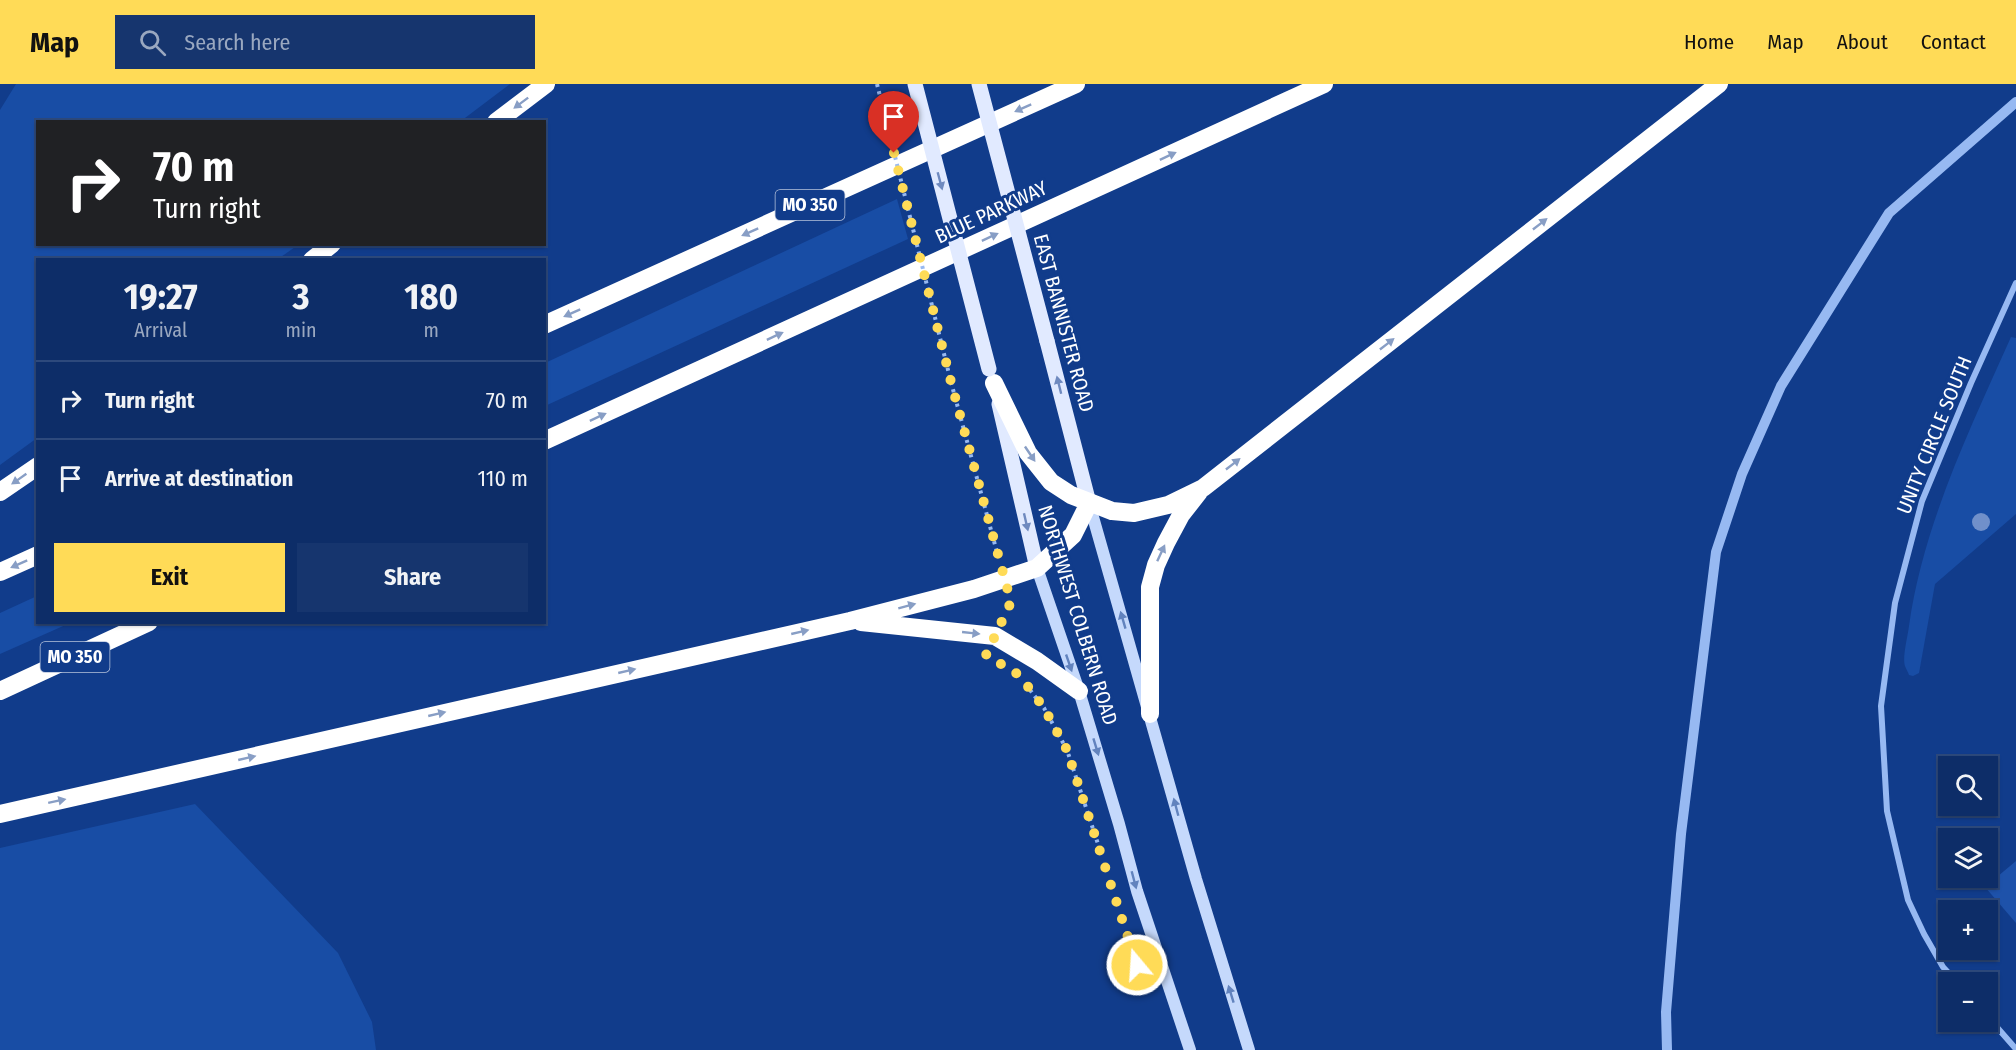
<!DOCTYPE html>
<html lang="en">
<head>
<meta charset="utf-8">
<style>
	body { margin:0; font-family:"Fira Sans Condensed",sans-serif; background:#16356e; color:#f1f3f6; height:100vh; display:flex; flex-direction:column; font-size:22px; white-space:nowrap }
	* { box-sizing:border-box; margin:0 }
	p { font-size:20px; color:#9aa8c0 }
	.icon { flex:none; width:33px; height:33px; fill:none; stroke:currentColor; stroke-width:2; stroke-linecap:round; stroke-linejoin:round }
	.map { position:relative; flex:1; overflow:hidden }
	.panel { position:absolute; left:36px; top:174px; width:510px; height:366px; display:flex; flex-direction:column; background:#0d2d68; border-radius:0px; box-shadow:0 2px 4px #0004,0 0 0 2px #2d497c }
	.panel>* { flex:none }
	.banner { position:absolute; left:36px; top:36px; width:510px; height:126px; border-radius:0px; box-shadow:0 2px 4px #0004,0 0 0 2px #2d497c; background:#202124; color:#fff; overflow:hidden }
	.tools { position:absolute; left:1938px; top:672px; display:grid; gap:12px }
	.tools a { display:grid; place-items:center; width:60px; height:60px; border-radius:0px; background:#0d2d68; box-shadow:0 2px 4px #0004,0 0 0 2px #2d497c; font-size:30px }
	.pin { position:absolute; display:grid; place-items:center; width:51px; height:51px; color:#fff; margin:-62px -26px; border-radius:50% 50% 50% 0; rotate:-45deg; box-shadow:0 0 6px #0007 }
	.pin .icon { rotate:45deg }
	.me { position:absolute; width:66px; margin:-33px; rotate:342deg; stroke-linejoin:round; filter:drop-shadow(0 0 4px #0008) }
	.turn { display:flex; align-items:center; gap:21px; height:126px; padding:0 18px; font-size:27px }
	.turn .icon { width:78px; height:78px; stroke-width:2.5 }
	.turn b { display:block; font-size:42px; line-height:51px }
	.eta { display:flex; justify-content:space-evenly; align-items:center; height:102px; text-align:center }
	.eta b { font-size:36px; font-weight:700; line-height:42px }
	.cta { display:flex; gap:12px; margin-top:auto; padding:12px 18px }
	.cta a { flex:1; height:69px; border-radius:0px; background:#ffdb57; color:#111; font-size:24px; font-weight:700; line-height:69px; text-align:center }
	.cta a+a { background:#16356e; color:#f1f3f6 }
	ul { padding:0; list-style:none }
	li { display:flex; align-items:center; gap:18px; height:78px; padding:0 18px; border-top:2px solid #2d497c }
	li div { flex:1 }
	li b { display:block; font-size:22px }
	li em { font-style:normal }
	header { display:flex; align-items:center; gap:36px; box-sizing:border-box; height:84px; padding:0 30px; background:#ffdb57; color:#111 }
	header strong { font-size:28px }
	nav { display:flex; gap:33px; margin-inline-start:auto; font-size:21px }
	.search { width:420px; height:54px; background:#16356e; display:flex; align-items:center; gap:15px; box-sizing:border-box; padding:0 21px; border-radius:0px; color:#9aa8c0; font-size:22px }
	.map>svg:first-child { display:block }
</style>
</head>
<body>
<header>
<strong>Map</strong>
<div class="search"><svg class="icon" aria-label="search" viewBox="0 0 24 24"><circle cx="10" cy="10" r="6"/><path d="M15 15l6 6"/></svg>Search here</div>
<nav><a>Home</a><a>Map</a><a>About</a><a>Contact</a></nav>
</header>
<div class="map">
<svg width="2016" height="966" viewBox="0 0 2016 966">
	<rect width="100%" height="100%" fill="#113c8b"/>
	<path fill="#184da5" d="M16,0H510L461,37L38,38V160L298,161L278,175L38,176L37,354L0,381V26Z
		M897,115L908,155L545,322V279Z
		M2011,253L2016,254V430L1935,500L1919,589L1913,592L1909,591C1908,588 1906,585 1905,582C1902,574 1908,551 1909,542C1923,441 1970,345 2011,253Z
		M37,512L38,538L70,539L0,570V529Z
		M195,720L338,869L372,938L376,966H0V764Z"/>
	<path fill="#1e52aa" d="M2016,777V839L1985,803Z"/>
	<g fill="none" stroke-linecap="round" stroke-linejoin="round">
		<path stroke="#97b9f2" stroke-width="4" stroke-dasharray="3 4.5" stroke-linecap="butt" d="M951,298L998,472
			M1030,606L1044,624L1067,666L1099,763"/>
		<path stroke="#97b9f2" stroke-width="6" d="M1957,898L1943,883L1924,850L1908,816L1887,727L1881,622L1895,519L1922,417L1971,299L2016,199
			M1988,933L2016,965"/>
		<path stroke="#97b9f2" stroke-width="10" d="M1667,966L1666,928L1681,750L1716,468L1742,390L1781,302L1889,129L2016,18"/>
		<path stroke="#c5d9fc" stroke-width="12" d="M1089,419L1196,795L1249,966
			M1037,484L1079,607L1119,740L1137,807L1190,966"/>
		<path stroke="#e1eaff" stroke-width="15" d="M1047,257L1089,419
			M999,320L1037,484"/>
		<path stroke="#fff" stroke-width="18" d="M496,38L546,0
			M312,176L332,160
			M544,241L1076,0
			M994,299L1028,369L1051,398L1071,411L1112,427L1134,429L1168,421L1203,404L1719,0
			M544,357L1324,0
			M0,408L38,382
			M0,488L38,471
			M861,538L995,552L1037,577L1079,607
			M0,607L149,538
			M1150,630V503L1156,481L1166,459L1181,431L1199,408
			M0,730L850,537L974,505L1037,484L1073,451L1089,419"/>
		<path stroke="#97b9f2" stroke-width="4" stroke-dasharray="3 4.5" stroke-linecap="butt" d="M877,0L951,298"/>
		<path stroke="#e1eaff" stroke-width="15" d="M915,0L989,285
			M979,0L1047,257"/>
	</g>
	<circle fill="#7090ca" cx="1981" cy="438" r="9"/>
	<defs><path id="oneway-solid" d="M-6-.8H1V-3.2L6.5 0L1 3.2V.8H-6Z" transform="scale(1.5)"/></defs>
	<g fill="#889ec5">
		<use href="#oneway-solid" transform="translate(521 19) rotate(143)"/>
		<use href="#oneway-solid" transform="translate(1023 24) rotate(156)"/>
		<use href="#oneway-solid" transform="translate(1168 72) rotate(-25)"/>
		<use href="#oneway-solid" transform="translate(1540 140) rotate(-38)"/>
		<use href="#oneway-solid" transform="translate(750 148) rotate(156)"/>
		<use href="#oneway-solid" transform="translate(990 153) rotate(-25)"/>
		<use href="#oneway-solid" transform="translate(572 229) rotate(156)"/>
		<use href="#oneway-solid" transform="translate(775 252) rotate(-25)"/>
		<use href="#oneway-solid" transform="translate(1387 260) rotate(-38)"/>
		<use href="#oneway-solid" transform="translate(598 333) rotate(-25)"/>
		<use href="#oneway-solid" transform="translate(1030 370) rotate(56)"/>
		<use href="#oneway-solid" transform="translate(1233 380) rotate(-38)"/>
		<use href="#oneway-solid" transform="translate(19 395) rotate(145)"/>
		<use href="#oneway-solid" transform="translate(1161 469) rotate(-65)"/>
		<use href="#oneway-solid" transform="translate(19 480) rotate(156)"/>
		<use href="#oneway-solid" transform="translate(907 522) rotate(-15)"/>
		<use href="#oneway-solid" transform="translate(800 548) rotate(-13)"/>
		<use href="#oneway-solid" transform="translate(971 549) rotate(6)"/>
		<use href="#oneway-solid" transform="translate(627 587) rotate(-13)"/>
		<use href="#oneway-solid" transform="translate(437 630) rotate(-13)"/>
		<use href="#oneway-solid" transform="translate(247 674) rotate(-13)"/>
		<use href="#oneway-solid" transform="translate(57 717) rotate(-12)"/>
	</g>
	<g fill="#6f8abf">
		<use href="#oneway-solid" transform="translate(940 97) rotate(75)"/>
		<use href="#oneway-solid" transform="translate(1059 301) rotate(-104)"/>
		<use href="#oneway-solid" transform="translate(1026 438) rotate(77)"/>
	</g>
	<g fill="#6283be">
		<use href="#oneway-solid" transform="translate(1123 536) rotate(-106)"/>
		<use href="#oneway-solid" transform="translate(1069 579) rotate(71)"/>
		<use href="#oneway-solid" transform="translate(1096 663) rotate(73)"/>
		<use href="#oneway-solid" transform="translate(1176 723) rotate(-105)"/>
		<use href="#oneway-solid" transform="translate(1134 796) rotate(75)"/>
		<use href="#oneway-solid" transform="translate(1231 910) rotate(-107)"/>
	</g>
	<g fill="none" stroke-linecap="round" stroke-linejoin="round">
		<path stroke="#ffdb57" stroke-width="10" stroke-dasharray="0 18" d="M894,69L951,298L1011,518L986,571L1016,589L1030,605L1044,624L1067,666L1137,881"/>
	</g>
	<g text-anchor="middle" dominant-baseline="central" stroke-width="6" stroke-linejoin="round" paint-order="stroke">
		<g fill="#113c8b" stroke="#b8c4dc" stroke-width="1.5">
			<rect x="775.5" y="106" width="69" height="30" rx="4.5"/>
			<rect x="40.5" y="558" width="69" height="30" rx="4.5"/>
		</g>
		<g font-size="18" font-weight="bold" fill="#fff">
			<text x="810" y="121">MO 350</text>
			<text x="75" y="573">MO 350</text>
		</g>
		<g font-size="20" fill="#fff" stroke="#113c8b">
			<text transform="translate(991 128) rotate(-25)">BLUE PARKWAY</text>
			<text transform="translate(1064 239) rotate(75)">EAST BANNISTER ROAD</text>
			<text transform="translate(1934 351) rotate(-68)">UNITY CIRCLE SOUTH</text>
			<text transform="translate(1078 531) rotate(73)">NORTHWEST COLBERN ROAD</text>
		</g>
	</g>
</svg>
<div class="tools">
<a><svg class="icon" aria-label="search" viewBox="0 0 24 24"><circle cx="10" cy="10" r="6"/><path d="M15 15l6 6"/></svg></a>
<a><svg class="icon" aria-label="layers" viewBox="0 0 24 24"><path d="M12 4l9 5-9 5-9-5zM3 14l9 5 9-5"/></svg></a>
<a>+</a>
<a>−</a>
</div>
<div class="pin" style="left:894px;top:69px;background:#d93025"><svg class="icon" aria-label="arrive" viewBox="0 0 24 24"><path d="M6 21V4h12l-3 4 3 4H6"/></svg></div>
<svg class="me" style="left:1137px;top:881px" viewBox="-20 -20 40 40"><circle r="17" fill="#ffdb57" stroke="#fff" stroke-width="3"/><path d="M0-11L8 9 0 5-8 9z" fill="#fff"/></svg>
<div class="banner">
<div class="turn"><svg class="icon" aria-label="right" viewBox="0 0 24 24"><path d="M7 20v-9h11M14 6l5 5-5 5"/></svg><div><b>70 m</b>Turn right</div></div>
</div>
<section class="panel">
<div class="eta">
<div><b>19:27</b><p>Arrival</p></div>
<div><b>3</b><p>min</p></div>
<div><b>180</b><p>m</p></div>
</div>
<ul>
<li><svg class="icon" aria-label="right" viewBox="0 0 24 24"><path d="M7 20v-9h11M14 6l5 5-5 5"/></svg><div><b>Turn right</b></div><em>70 m</em></li>
<li><svg class="icon" aria-label="arrive" viewBox="0 0 24 24"><path d="M6 21V4h12l-3 4 3 4H6"/></svg><div><b>Arrive at destination</b></div><em>110 m</em></li>
</ul>
<div class="cta"><a>Exit</a><a>Share</a></div>
</section>
</div>
</body>
</html>
